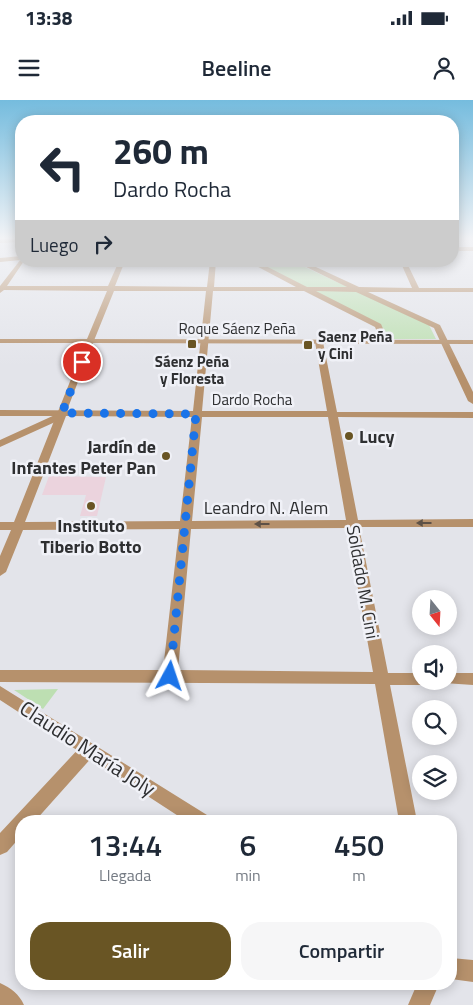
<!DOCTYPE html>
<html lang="es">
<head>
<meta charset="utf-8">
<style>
	body { margin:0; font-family:"Titillium Web",sans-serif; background:#f6f6f7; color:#1f2937; height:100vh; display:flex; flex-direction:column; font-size:19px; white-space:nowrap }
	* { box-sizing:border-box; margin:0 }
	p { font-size:16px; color:#747a83 }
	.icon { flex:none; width:28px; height:28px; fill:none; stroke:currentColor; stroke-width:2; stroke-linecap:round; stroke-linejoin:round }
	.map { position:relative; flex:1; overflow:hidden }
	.side { position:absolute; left:15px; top:715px; width:442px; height:175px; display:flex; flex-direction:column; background:#fff; border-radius:20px; box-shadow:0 2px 12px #0003 }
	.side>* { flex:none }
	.guide { position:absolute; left:15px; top:15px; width:444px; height:152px; border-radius:20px; box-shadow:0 2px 12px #0003; background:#fff; color:#1f2937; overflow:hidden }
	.needle { width:32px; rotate:162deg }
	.buttons { position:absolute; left:412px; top:490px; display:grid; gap:10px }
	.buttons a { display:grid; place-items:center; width:45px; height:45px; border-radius:50%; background:#fff; box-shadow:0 2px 12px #0003; font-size:25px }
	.pin { position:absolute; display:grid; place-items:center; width:42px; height:42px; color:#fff; margin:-21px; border:2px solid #fff; border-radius:50%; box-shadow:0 1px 5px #0007 }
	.me { position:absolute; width:55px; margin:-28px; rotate:5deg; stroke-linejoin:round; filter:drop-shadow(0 0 4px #0008) }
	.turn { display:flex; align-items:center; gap:18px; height:105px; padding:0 15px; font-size:22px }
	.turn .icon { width:65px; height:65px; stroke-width:2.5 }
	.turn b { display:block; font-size:35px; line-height:42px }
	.then { display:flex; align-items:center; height:48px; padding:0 15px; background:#0003; gap:10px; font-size:19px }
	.eta { display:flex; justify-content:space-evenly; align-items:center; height:85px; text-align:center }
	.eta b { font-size:30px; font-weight:600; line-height:35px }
	.primary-button { display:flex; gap:10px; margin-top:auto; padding:10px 15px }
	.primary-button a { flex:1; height:58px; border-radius:20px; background:#695524; color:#fff; font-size:20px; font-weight:600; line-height:58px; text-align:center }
	.primary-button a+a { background:#f6f6f7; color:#1f2937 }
	.status { display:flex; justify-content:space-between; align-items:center; height:35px; padding:0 25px; background:#fff; direction:ltr }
	.status svg { height:14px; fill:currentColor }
	header { display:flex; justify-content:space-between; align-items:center; height:65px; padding:0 15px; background:#fff; font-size:22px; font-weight:600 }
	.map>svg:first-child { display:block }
</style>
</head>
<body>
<div class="status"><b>13:38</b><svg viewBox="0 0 49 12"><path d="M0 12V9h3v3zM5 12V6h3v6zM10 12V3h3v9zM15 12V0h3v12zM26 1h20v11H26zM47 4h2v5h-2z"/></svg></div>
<header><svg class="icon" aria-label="menu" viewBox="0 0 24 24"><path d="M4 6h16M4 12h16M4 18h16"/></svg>Beeline<svg class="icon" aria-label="person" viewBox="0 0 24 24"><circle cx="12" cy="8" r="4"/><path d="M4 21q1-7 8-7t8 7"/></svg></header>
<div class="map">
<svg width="473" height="905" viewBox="0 0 473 905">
	<rect width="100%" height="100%" fill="#e3e4ea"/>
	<path fill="#ebd3dd" d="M49,376L106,377L97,416H80L86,395H42Z"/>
	<path fill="#bddfb2" d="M252,161H292L429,225L436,239H388L382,227Z
		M58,589L43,609L14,590Z"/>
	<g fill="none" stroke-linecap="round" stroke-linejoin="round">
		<path fill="#b6916c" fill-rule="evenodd" d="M0,139H21V142L0,143Z
			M452,147H473V151H452Z
			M21,159V161H24L7,186H108L119,161H125L115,186L207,187L210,161H216L214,187H296L247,161H256L307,187H347L294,161H303L359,187L412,188L400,161H406L419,188H473V192H368L440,225L473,292V304L468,301L434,228L356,192L316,191L381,224L389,242L388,244H382L375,227L304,191H213L202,311H327L315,242L319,240L323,242L337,312H473V318L338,317L358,420L473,419V427H359L388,573H421V581H427L421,585H390L417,721H399L375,584L0,582V570H163L179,429L23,430L6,472L0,476V456L11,430H0V422H14L56,316H0V310L193,311L206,191H114L93,243H0V239H87L107,191L4,190L0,193V186ZM66,316L192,317L180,421L25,422ZM202,317H328L346,420L192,421ZM347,428L373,572L178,570L191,429Z
			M449,573H473V585L444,583L443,581H449Z
			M88,643L94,645L96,650L94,655L35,721H21V736L7,752L0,755V733L82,645Z
			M0,883C11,888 19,894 24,905H0Z"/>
		<path fill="#b6916c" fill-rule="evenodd" d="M21,156V160L0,162V158Z
			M87,239L473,240V244L93,243L64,318L0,347V340L57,314Z
			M0,586L207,715L210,721H186L0,600Z
			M451,858L473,860V882L451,879Z
			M417,884H439L430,905H408Z"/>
	</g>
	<defs><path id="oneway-solid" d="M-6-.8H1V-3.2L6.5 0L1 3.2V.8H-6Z" transform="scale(1.25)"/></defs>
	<g fill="#5e5146">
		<use href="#oneway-solid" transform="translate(424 423) rotate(180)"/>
		<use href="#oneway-solid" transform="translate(262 424) rotate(180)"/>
	</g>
	<linearGradient id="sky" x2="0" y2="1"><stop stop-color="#75bcde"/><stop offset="0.52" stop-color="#f2f3f6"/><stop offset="1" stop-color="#f2f3f6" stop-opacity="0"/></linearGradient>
	<rect width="473" height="266" fill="url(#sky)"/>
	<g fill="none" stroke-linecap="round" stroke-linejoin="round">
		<path stroke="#1a73e8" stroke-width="9" stroke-dasharray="0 16.2" d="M82,262L62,313L196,314L170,576"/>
	</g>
	<g fill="#695524" stroke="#f0f1f7" stroke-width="2">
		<rect x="187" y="239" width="10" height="10" rx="2.5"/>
		<rect x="303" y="240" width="10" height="10" rx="2.5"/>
		<circle cx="349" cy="336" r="5"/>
		<circle cx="166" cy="356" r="5"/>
		<circle cx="91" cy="406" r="5"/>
	</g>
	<g text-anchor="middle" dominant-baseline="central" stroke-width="5" stroke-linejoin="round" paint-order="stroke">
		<g font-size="15" fill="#2e2f31" stroke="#f0f1f7">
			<text x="237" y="228">Roque Sáenz Peña</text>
			<text x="252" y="299">Dardo Rocha</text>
		</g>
		<g font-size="15" font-weight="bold" fill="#2e2f31" stroke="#f0f1f7" text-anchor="start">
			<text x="318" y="236">Saenz Peña<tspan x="318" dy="17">y Cini</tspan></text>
			<text x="192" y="261" text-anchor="middle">Sáenz Peña<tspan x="192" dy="17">y Floresta</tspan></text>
		</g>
		<g font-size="18" font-weight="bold" fill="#2e2f31" stroke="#f0f1f7" text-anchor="start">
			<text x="359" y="336">Lucy</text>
			<text x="156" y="346" text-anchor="end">Jardín de<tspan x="156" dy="21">Infantes Peter Pan</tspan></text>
			<text x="91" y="425" text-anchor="middle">Instituto<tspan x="91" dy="21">Tiberio Botto</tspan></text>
		</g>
		<g font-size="18" fill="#2e2f31" stroke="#f0f1f7">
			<text x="266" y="407">Leandro N. Alem</text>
			<text transform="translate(363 482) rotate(80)">Soldado M. Cini</text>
		</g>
		<g font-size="21" fill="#2e2f31" stroke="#f0f1f7">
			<text transform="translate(88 648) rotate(33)">Claudio María Joly</text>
		</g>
	</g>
</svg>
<div class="buttons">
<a><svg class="needle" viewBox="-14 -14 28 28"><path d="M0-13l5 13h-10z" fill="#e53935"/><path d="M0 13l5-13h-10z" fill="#747a83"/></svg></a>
<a><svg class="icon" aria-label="sound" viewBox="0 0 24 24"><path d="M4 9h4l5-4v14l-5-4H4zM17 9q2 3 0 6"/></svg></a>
<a><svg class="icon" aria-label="search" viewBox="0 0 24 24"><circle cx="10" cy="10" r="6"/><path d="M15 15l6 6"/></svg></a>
<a><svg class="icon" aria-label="layers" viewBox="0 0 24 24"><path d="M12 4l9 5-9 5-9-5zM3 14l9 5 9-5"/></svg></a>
</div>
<div class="pin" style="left:82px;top:262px;background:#d93025"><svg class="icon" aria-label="arrive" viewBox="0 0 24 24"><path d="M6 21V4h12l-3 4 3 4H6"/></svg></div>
<svg class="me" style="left:170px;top:576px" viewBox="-20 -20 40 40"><path d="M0-17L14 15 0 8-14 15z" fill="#1a73e8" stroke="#fff" stroke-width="4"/></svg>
<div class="guide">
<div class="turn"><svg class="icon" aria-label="left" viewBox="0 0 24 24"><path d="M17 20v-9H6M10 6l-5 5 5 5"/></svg><div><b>260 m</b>Dardo Rocha</div></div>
<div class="then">Luego<svg class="icon" aria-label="right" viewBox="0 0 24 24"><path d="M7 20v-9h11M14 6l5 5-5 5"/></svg></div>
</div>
<section class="side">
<div class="eta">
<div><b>13:44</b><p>Llegada</p></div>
<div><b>6</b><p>min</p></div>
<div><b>450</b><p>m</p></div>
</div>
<div class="primary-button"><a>Salir</a><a>Compartir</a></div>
</section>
</div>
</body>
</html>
